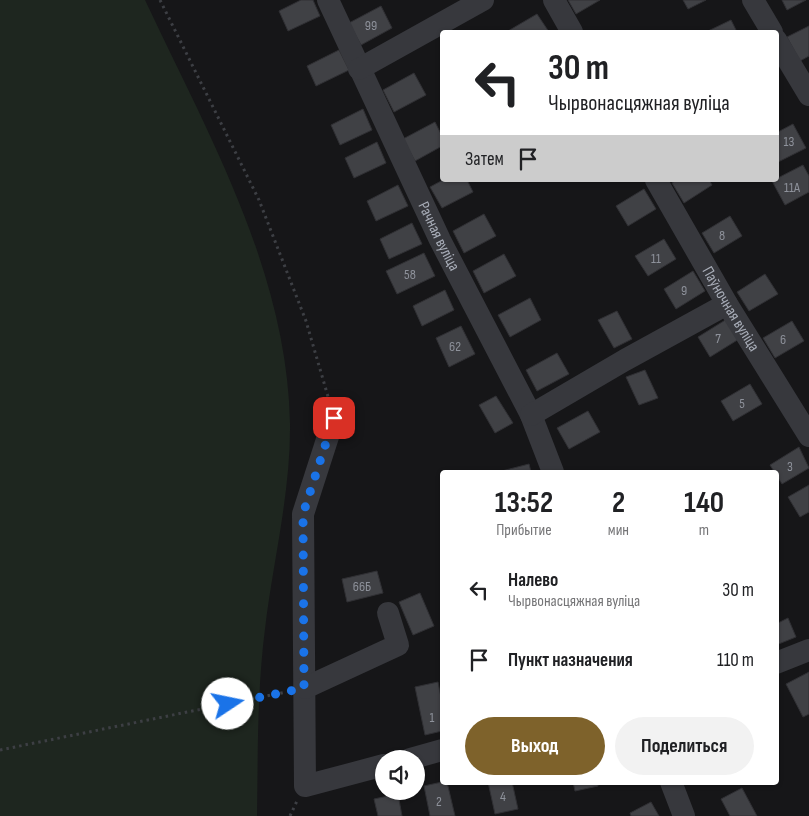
<!DOCTYPE html>
<html lang="ru">
<head>
<meta charset="utf-8">
<style>
	body { margin:0; font-family:"Sofia Sans Condensed",sans-serif; background:#f2f2f2; color:#202124; height:100vh; display:flex; flex-direction:column; font-size:19px; white-space:nowrap }
	* { box-sizing:border-box; margin:0 }
	p { font-size:16px; color:#757577 }
	.icon { flex:none; width:28px; height:28px; fill:none; stroke:currentColor; stroke-width:2; stroke-linecap:round; stroke-linejoin:round }
	.map { position:relative; flex:1; overflow:hidden }
	.details { position:absolute; left:440px; top:470px; width:339px; height:315px; display:flex; flex-direction:column; background:#fff; border-radius:5px; box-shadow:0 1px 4px #0004 }
	.details>* { flex:none }
	.top-card { position:absolute; left:440px; top:30px; width:339px; height:152px; border-radius:5px; box-shadow:0 1px 4px #0004; background:#fff; color:#202124; overflow:hidden }
	.buttons { position:absolute; left:375px; top:750px; display:grid; gap:10px }
	.buttons a { display:grid; place-items:center; width:50px; height:50px; border-radius:50%; background:#fff; box-shadow:0 1px 4px #0004; font-size:25px }
	.pin { position:absolute; display:grid; place-items:center; width:42px; height:42px; color:#fff; margin:-21px; border-radius:10px; box-shadow:0 2px 8px #0006 }
	.me { position:absolute; width:55px; margin:-28px; rotate:79deg; stroke-linejoin:round; filter:drop-shadow(0 0 4px #0008) }
	.turn { display:flex; align-items:center; gap:18px; height:105px; padding:0 25px; font-size:22px }
	.turn .icon { width:65px; height:65px; stroke-width:2.5 }
	.turn b { display:block; font-size:35px; line-height:42px }
	.then { display:flex; align-items:center; height:48px; padding:0 25px; background:#0003; gap:10px; font-size:19px }
	.eta { display:flex; justify-content:space-evenly; align-items:center; height:85px; text-align:center }
	.eta b { font-size:30px; font-weight:700; line-height:35px }
	.action { display:flex; gap:10px; margin-top:auto; padding:10px 25px }
	.action a { flex:1; height:58px; border-radius:30px; background:#7e622b; color:#fff; font-size:20px; font-weight:700; line-height:58px; text-align:center }
	.action a+a { background:#f2f2f2; color:#202124 }
	ul { padding:0; list-style:none }
	li { display:flex; align-items:center; gap:15px; height:70px; padding:0 25px }
	li div { flex:1 }
	li b { display:block; font-size:19px }
	li em { font-style:normal }
	.map>svg:first-child { display:block }
</style>
</head>
<body>
<div class="map">
<svg width="809" height="816" viewBox="0 0 809 816">
	<rect width="100%" height="100%" fill="#161618"/>
	<path fill="#1e261f" d="M0,0H145C208,134 287,271 290,423C291,492 273,561 265,629C257,691 258,754 257,816H0Z"/>
	<path fill="#404145" stroke="#303034" d="M301,0H313L320,16L288,31L279,11Z
		M568,0H600L576,14Z
		M683,0H706L688,9Z
		M782,0H806L787,10Z
		M381,6L392,28L361,45L349,23Z
		M537,14L549,32H510L508,31Z
		M731,20L737,32H706Z
		M809,26V56L800,61L787,37Z
		M339,50L349,70L316,86L307,66Z
		M414,73L426,95L394,112L383,90Z
		M363,109L372,130L340,145L331,125Z
		M435,122L442,136V146L415,161L403,139Z
		M793,124L806,148L776,163V133Z
		M377,142L386,163L354,178L345,158Z
		M803,165L809,176V192L785,205L772,181Z
		M443,180H467L473,192L442,208L430,187Z
		M676,180H709L712,185L684,203L672,183Z
		M398,185L408,206L376,221L367,201Z
		M644,189L656,209L628,226L616,206Z
		M484,214L496,236L464,253L453,231Z
		M730,216L742,236L714,253L702,233Z
		M412,223L422,244L389,259L380,239Z
		M664,239L676,259L648,276L635,256Z
		M424,253L435,276L397,294L386,271Z
		M504,254L516,276L484,293L473,271Z
		M693,271L705,291L676,309L664,289Z
		M765,274L778,294L749,311L737,292Z
		M445,290L454,310L422,326L413,306Z
		M530,298L541,320L510,337L498,315Z
		M617,311L632,339L614,348L598,320Z
		M727,319L739,339L710,357L698,337Z
		M792,321L804,341L775,358L763,338Z
		M461,326L475,354L449,367L436,338Z
		M557,353L569,374L537,391L526,370Z
		M645,370L658,398L639,405L626,377Z
		M750,384L762,404L733,421L721,401Z
		M496,396L513,423L495,433L479,405Z
		M588,411L600,432L569,449L557,428Z
		M799,447L809,468L782,484L770,465Z
		M529,464L531,472H498Z
		M809,485V512L800,517L788,497Z
		M377,571L383,593L347,602L342,579Z
		M420,593L434,626L413,635L399,602Z
		M788,618L796,637L776,645V624Z
		M809,672V714L803,717L786,684Z
		M438,682L442,703V731L425,735L415,687Z
		M442,782H447L455,816H430L424,786Z
		M488,782H512L518,809L495,814Z
		M573,782H598V786L575,791Z
		M742,788L757,816H730L721,799Z
		M398,794L402,816H378L374,799Z
		M651,802L659,816H631L630,813Z"/>
	<g fill="none" stroke-linecap="round" stroke-linejoin="round">
		<path stroke="#3d3f44" stroke-width="3" stroke-dasharray="2.5 4" stroke-linecap="butt" d="M160,0L259,200L306,321L329,400
			M0,750L286,692
			M290,816L297,801"/>
		<g stroke="#37383d" stroke-width="22">
			<path id="s1" d="M328,0L440,240L531,415L553,472"/>
			<path d="M554,0L572,32"/>
			<path d="M753,0L772,32"/>
			<path d="M776,40L809,95"/>
			<path d="M359,69L483,0"/>
			<path id="s2" d="M656,180L727,304L809,436"/>
			<path d="M531,415L625,360L727,304"/>
			<path d="M334,418L303,514L305,786L384,765"/>
			<path d="M776,663L809,650"/>
			<path d="M305,688L398,645L388,613"/>
			<path d="M410,759L442,750"/>
			<path d="M671,782L684,816"/>
		</g>
	</g>
	<g fill="none" stroke-linecap="round" stroke-linejoin="round">
		<path stroke="#1a73e8" stroke-width="9" stroke-dasharray="0 16.2" d="M228,704L304,688L303,514L334,418"/>
	</g>
	<g text-anchor="middle" dominant-baseline="central" stroke-width="4" stroke-linejoin="round" paint-order="stroke">
		<g font-size="14" fill="#8e929b">
			<text x="371" y="25">99</text>
			<text x="789" y="141">13</text>
			<text x="792" y="187">11А</text>
			<text x="722" y="235">8</text>
			<text x="656" y="258">11</text>
			<text x="410" y="274">58</text>
			<text x="684" y="290">9</text>
			<text x="718" y="338">7</text>
			<text x="783" y="339">6</text>
			<text x="455" y="346">62</text>
			<text x="742" y="403">5</text>
			<text x="790" y="466">3</text>
			<text x="362" y="586">66Б</text>
			<text x="432" y="717">1</text>
			<text x="503" y="796">4</text>
			<text x="439" y="801">2</text>
		</g>
		<g font-size="16" fill="#a8adb8" stroke="#111113">
			<text stroke="none"><textPath href="#s1" startOffset="261">Рачная вуліца</textPath></text>
			<text stroke="none"><textPath href="#s2" startOffset="149">Паўночная вуліца</textPath></text>
		</g>
	</g>
</svg>
<div class="buttons">
<a><svg class="icon" aria-label="sound" viewBox="0 0 24 24"><path d="M4 9h4l5-4v14l-5-4H4zM17 9q2 3 0 6"/></svg></a>
</div>
<div class="pin" style="left:334px;top:418px;background:#d93025"><svg class="icon" aria-label="arrive" viewBox="0 0 24 24"><path d="M6 21V4h12l-3 4 3 4H6"/></svg></div>
<svg class="me" style="left:228px;top:704px" viewBox="-20 -20 40 40"><circle r="19" fill="#fff"/><path d="M0-13L10 11 0 6-10 11z" fill="#1a73e8"/></svg>
<div class="top-card">
<div class="turn"><svg class="icon" aria-label="left" viewBox="0 0 24 24"><path d="M17 20v-9H6M10 6l-5 5 5 5"/></svg><div><b>30 m</b>Чырвонасцяжная вуліца</div></div>
<div class="then">Затем<svg class="icon" aria-label="arrive" viewBox="0 0 24 24"><path d="M6 21V4h12l-3 4 3 4H6"/></svg></div>
</div>
<section class="details">
<div class="eta">
<div><b>13:52</b><p>Прибытие</p></div>
<div><b>2</b><p>мин</p></div>
<div><b>140</b><p>m</p></div>
</div>
<ul>
<li><svg class="icon" aria-label="left" viewBox="0 0 24 24"><path d="M17 20v-9H6M10 6l-5 5 5 5"/></svg><div><b>Налево</b><p>Чырвонасцяжная вуліца</p></div><em>30 m</em></li>
<li><svg class="icon" aria-label="arrive" viewBox="0 0 24 24"><path d="M6 21V4h12l-3 4 3 4H6"/></svg><div><b>Пункт назначения</b></div><em>110 m</em></li>
</ul>
<div class="action"><a>Выход</a><a>Поделиться</a></div>
</section>
</div>
</body>
</html>
